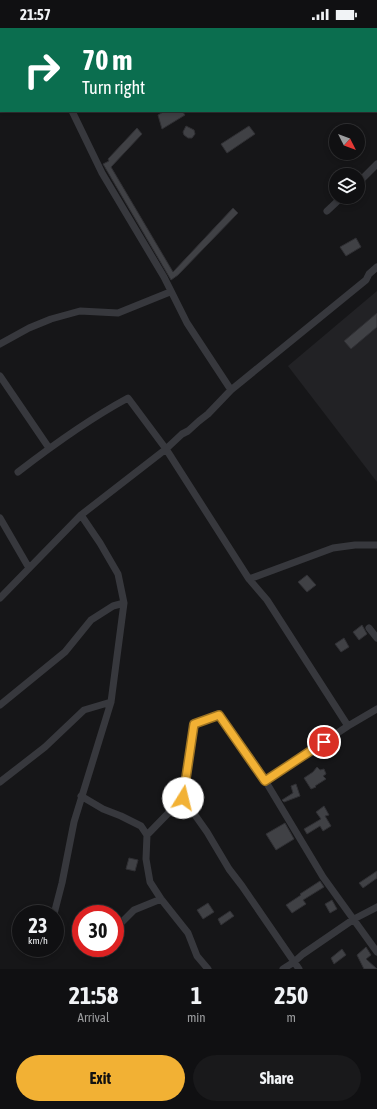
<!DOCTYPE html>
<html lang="en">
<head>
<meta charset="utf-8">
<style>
	body { margin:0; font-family:"Asap Condensed",sans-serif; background:#19191b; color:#f1f3f6; height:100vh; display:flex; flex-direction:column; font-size:15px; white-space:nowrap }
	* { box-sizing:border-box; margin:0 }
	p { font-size:13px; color:#9c9d9f }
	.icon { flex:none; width:22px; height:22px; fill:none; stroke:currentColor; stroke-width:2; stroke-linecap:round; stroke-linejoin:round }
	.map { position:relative; height:941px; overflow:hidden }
	.panel { display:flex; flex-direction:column; background:#101012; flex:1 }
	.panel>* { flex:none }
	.hud { position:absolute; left:0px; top:0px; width:377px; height:84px; box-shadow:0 2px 6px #0003,0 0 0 1px #303032; background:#0b6e4f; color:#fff; overflow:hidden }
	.needle { width:26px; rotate:132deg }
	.fabs { position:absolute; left:329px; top:96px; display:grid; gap:8px }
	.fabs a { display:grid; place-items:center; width:36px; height:36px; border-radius:50%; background:#101012; box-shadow:0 2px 6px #0003,0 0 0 1px #303032; font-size:20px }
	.speed { position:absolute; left:12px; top:877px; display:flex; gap:8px; font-size:20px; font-weight:700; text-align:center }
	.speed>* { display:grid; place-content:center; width:52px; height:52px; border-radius:50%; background:#101012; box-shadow:0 2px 6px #0003,0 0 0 1px #303032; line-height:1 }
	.speed small { font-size:10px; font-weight:400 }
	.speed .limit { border:6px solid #d22; background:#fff; color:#111 }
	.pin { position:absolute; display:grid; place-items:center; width:34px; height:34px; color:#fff; margin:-17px; border:2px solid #fff; border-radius:50%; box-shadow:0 1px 4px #0007 }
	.me { position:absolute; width:44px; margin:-22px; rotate:9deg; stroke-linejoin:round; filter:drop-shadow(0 0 3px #0008) }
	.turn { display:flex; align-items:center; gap:14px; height:84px; padding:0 16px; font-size:18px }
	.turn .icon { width:52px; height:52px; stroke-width:2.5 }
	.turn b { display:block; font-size:28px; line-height:34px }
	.eta { display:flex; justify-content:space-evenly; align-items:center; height:68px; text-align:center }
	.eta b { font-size:24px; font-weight:700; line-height:28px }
	.cta { display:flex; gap:8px; margin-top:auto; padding:8px 16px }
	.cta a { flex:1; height:46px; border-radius:24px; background:#f2b134; color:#111; font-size:16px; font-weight:700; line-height:46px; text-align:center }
	.cta a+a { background:#19191b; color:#f1f3f6 }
	.status { display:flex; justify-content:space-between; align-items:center; height:28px; padding:0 20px; background:#101012; direction:ltr }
	.status svg { height:11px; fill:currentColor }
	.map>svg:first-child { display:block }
</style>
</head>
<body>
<div class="status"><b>21:57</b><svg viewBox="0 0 49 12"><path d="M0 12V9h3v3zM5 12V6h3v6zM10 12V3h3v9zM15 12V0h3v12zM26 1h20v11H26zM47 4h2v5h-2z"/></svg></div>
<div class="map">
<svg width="377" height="941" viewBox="0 0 377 941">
	<rect width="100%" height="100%" fill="#161618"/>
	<path fill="#222225" d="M377,263V454L288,338Z"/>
	<path fill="#404145" stroke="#303034" d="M165,83H182L185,87L162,101L158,87Z
		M186,98L194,102L195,106L192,110H188L184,107L183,104Z
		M249,98L255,106L227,125L221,116Z
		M137,100L142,106L111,139L173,244L233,180L238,185L178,247L171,252L103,136L109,133L108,131Z
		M356,210L361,219L346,228L340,219Z
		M377,285V299L351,321L344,313Z
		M307,547L316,557L307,564L298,554Z
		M362,597L367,606L359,612L353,604Z
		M344,610L349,619L341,624L335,616Z
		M317,739L320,742L324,741L326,746L323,748L326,751L315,758L316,759L311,761L304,750L313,744Z
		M296,756L300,768L284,774L282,772L293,765L291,758Z
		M324,778L329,787L325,788L331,798L323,803L320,798L307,806L304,801L321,791L316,784Z
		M285,795L294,811L276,822L266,806Z
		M129,830L138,832L135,843L126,841Z
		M377,843V850L363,860L359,855Z
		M320,853L324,859L303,872L306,876L292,885L286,877L301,867L300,866Z
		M332,872L337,881L330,885L325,876Z
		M208,875L214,884L203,891L197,882Z
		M230,883L234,888L221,897L218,891Z
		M366,919L371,927L366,931L377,941H364L357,927Z
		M342,921L346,927L334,936L331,930Z"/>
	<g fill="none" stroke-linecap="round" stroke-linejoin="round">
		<path stroke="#37383d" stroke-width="7" d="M26,0V1
			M72,83L102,145L164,249L187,295L231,362
			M358,155L377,136
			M327,183L342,169
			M0,316L29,300L51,291L80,283L118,285L170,264
			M0,348L49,420
			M18,444C53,417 89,391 128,370L166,421L249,551L267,572L348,698
			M0,490L29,540
			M249,551L333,520L355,517H377
			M0,570L81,487L166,421L182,406L188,403L199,393L208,386L231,362L366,252L369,246L377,239
			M369,600L377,610
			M0,677L65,624L91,592L113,578L124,575
			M265,753L348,698L377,681
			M0,754L45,719L84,682L111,674
			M81,768L103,781L121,788L141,798L147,807L146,831L150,854L161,871L188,905L197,928L208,941
			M147,807L183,770
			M54,886L62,855L74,794L111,674L124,575L118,546L100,515L81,487
			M115,913L119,897L134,882L161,871
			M87,921L107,925L110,920
			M283,941L294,934L303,926L354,891L377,879
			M299,941L242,858L229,841L207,804L183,770L195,696L219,687L257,739L323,849L377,924"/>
	</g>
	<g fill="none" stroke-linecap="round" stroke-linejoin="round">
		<defs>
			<path id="route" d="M183,770L194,696L219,687L265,753L324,714"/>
		</defs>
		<use href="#route" stroke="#9d7322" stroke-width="10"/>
		<use href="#route" stroke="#f2b134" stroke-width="7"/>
	</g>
</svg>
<div class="fabs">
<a><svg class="needle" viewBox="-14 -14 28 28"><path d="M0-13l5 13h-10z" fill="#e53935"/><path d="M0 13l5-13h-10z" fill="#9c9d9f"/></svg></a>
<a><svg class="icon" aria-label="layers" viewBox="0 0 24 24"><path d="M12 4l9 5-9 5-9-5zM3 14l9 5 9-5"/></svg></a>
</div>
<div class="speed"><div>23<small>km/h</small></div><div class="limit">30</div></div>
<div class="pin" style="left:324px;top:714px;background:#d93025"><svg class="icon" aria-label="arrive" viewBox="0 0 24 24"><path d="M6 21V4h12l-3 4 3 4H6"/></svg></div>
<svg class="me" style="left:183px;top:770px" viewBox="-20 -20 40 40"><circle r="19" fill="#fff"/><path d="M0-13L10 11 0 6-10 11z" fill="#f2b134"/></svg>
<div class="hud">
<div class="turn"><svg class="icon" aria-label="right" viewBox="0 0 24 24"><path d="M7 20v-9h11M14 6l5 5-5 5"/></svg><div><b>70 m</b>Turn right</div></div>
</div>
</div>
<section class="panel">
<div class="eta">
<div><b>21:58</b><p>Arrival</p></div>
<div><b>1</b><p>min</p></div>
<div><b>250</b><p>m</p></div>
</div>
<div class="cta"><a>Exit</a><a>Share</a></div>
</section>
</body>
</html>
